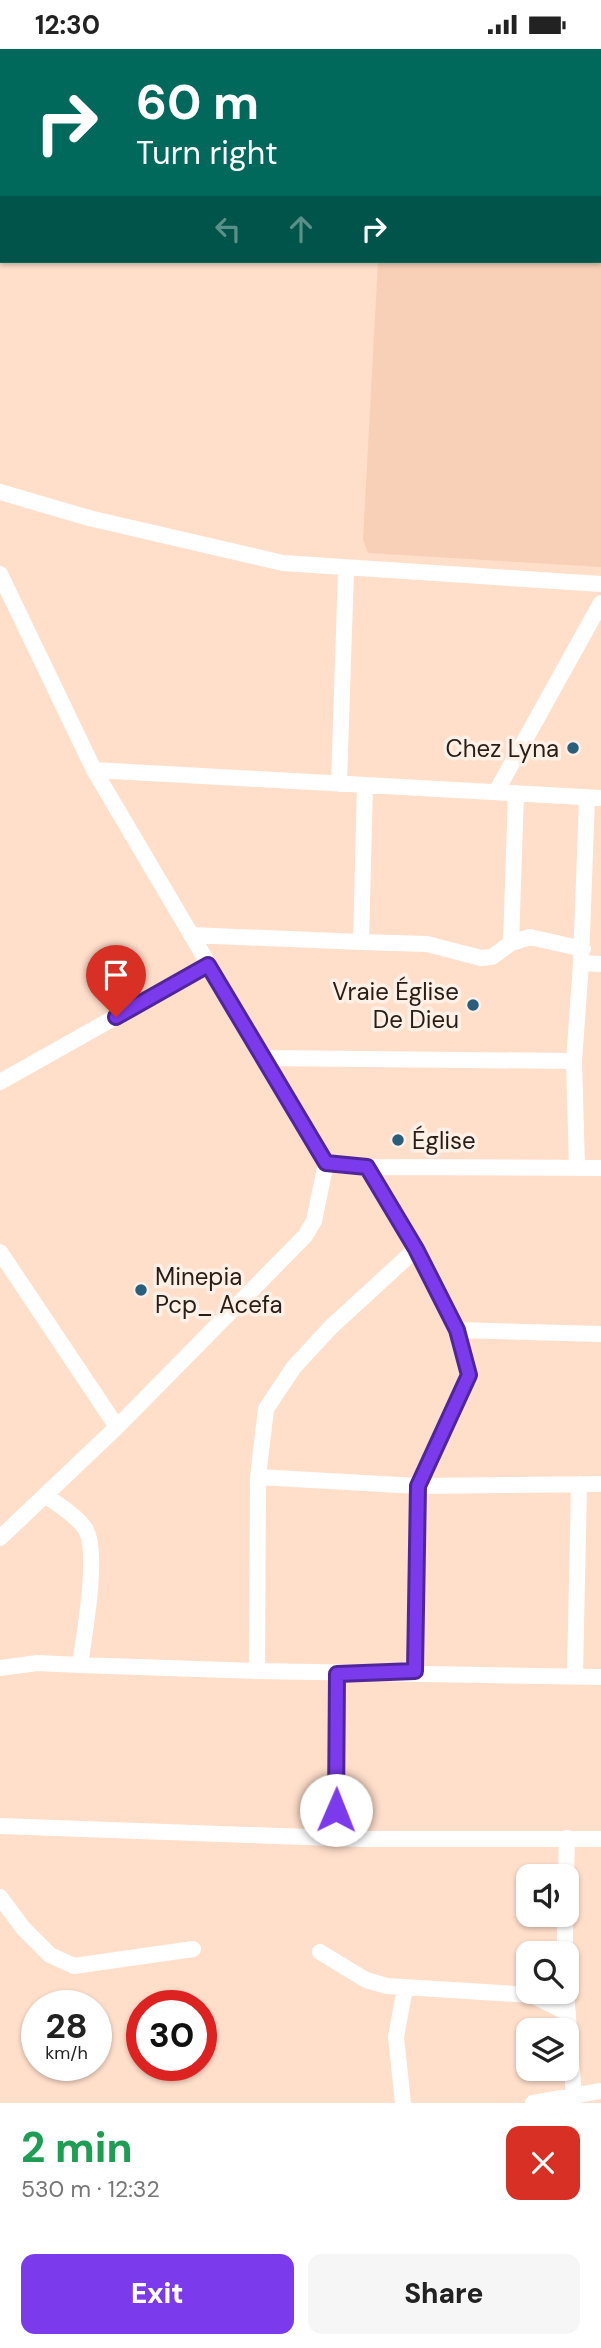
<!DOCTYPE html>
<html lang="en">
<head>
<meta charset="utf-8">
<style>
	body { margin:0; font-family:"DM Sans",sans-serif; background:#f6f6f6; color:#222; height:100vh; display:flex; flex-direction:column; font-size:26px; white-space:nowrap }
	* { box-sizing:border-box; margin:0 }
	p { font-size:23px; color:#767676 }
	.icon { flex:none; width:38px; height:38px; fill:none; stroke:currentColor; stroke-width:2; stroke-linecap:round; stroke-linejoin:round }
	.map { position:relative; height:2054px; overflow:hidden }
	.sheet { display:flex; flex-direction:column; background:#fff; flex:1 }
	.sheet>* { flex:none }
	.guide { position:absolute; left:0px; top:0px; width:602px; height:214px; box-shadow:0 2px 5px #0004; background:#00695c; color:#fff; overflow:hidden }
	.tools { position:absolute; left:516px; top:1815px; display:grid; gap:14px }
	.tools a { display:grid; place-items:center; width:63px; height:63px; border-radius:14px; background:#fff; box-shadow:0 2px 5px #0004; font-size:35px }
	.speed { position:absolute; left:21px; top:1941px; display:flex; gap:14px; font-size:35px; font-weight:700; text-align:center }
	.speed>* { display:grid; place-content:center; width:91px; height:91px; border-radius:50%; background:#fff; box-shadow:0 2px 5px #0004; line-height:1 }
	.speed small { font-size:18px; font-weight:400 }
	.speed .limit { border:10px solid #d22; background:#fff; color:#111 }
	.pin { position:absolute; display:grid; place-items:center; width:60px; height:60px; color:#fff; margin:-72px -30px; border-radius:50% 50% 50% 0; rotate:-45deg; box-shadow:0 0 7px #0007 }
	.pin .icon { rotate:45deg }
	.me { position:absolute; width:77px; margin:-38px; rotate:1deg; stroke-linejoin:round; filter:drop-shadow(0 0 5px #0008) }
	.turn { display:flex; align-items:center; gap:24px; height:147px; padding:0 21px; font-size:32px }
	.turn .icon { width:91px; height:91px; stroke-width:2.5 }
	.turn b { display:block; font-size:49px; line-height:60px }
	.lanes { display:flex; align-items:center; height:66px; padding:0 21px; background:#0003; justify-content:center; gap:35px; direction:ltr }
	.lanes .off { opacity:.35 }
	.round { display:grid; place-items:center; flex:none; width:74px; height:74px; border-radius:14px; background:#f6f6f6 }
	.summary { display:flex; align-items:center; justify-content:space-between; height:119px; padding:0 21px }
	h1 { font-size:42px; font-weight:800; line-height:52px; color:#1e9e55 }
	.action { display:flex; gap:14px; margin-top:auto; padding:14px 21px }
	.action a { flex:1; height:80px; border-radius:14px; background:#7c3aed; color:#fff; font-size:28px; font-weight:800; line-height:80px; text-align:center }
	.action a+a { background:#f6f6f6; color:#222 }
	.status { display:flex; justify-content:space-between; align-items:center; height:49px; padding:0 35px; background:#fff; direction:ltr }
	.status svg { height:19px; fill:currentColor }
	.map>svg:first-child { display:block }
</style>
</head>
<body>
<div class="status"><b>12:30</b><svg viewBox="0 0 49 12"><path d="M0 12V9h3v3zM5 12V6h3v6zM10 12V3h3v9zM15 12V0h3v12zM26 1h20v11H26zM47 4h2v5h-2z"/></svg></div>
<div class="map">
<svg width="601" height="2054" viewBox="0 0 601 2054">
	<rect width="100%" height="100%" fill="#ffdeca"/>
	<path fill="#f7d0b7" d="M601,93V518L368,504L363,491L378,212H600Z"/>
	<g fill="none" stroke-linecap="round" stroke-linejoin="round">
		<path stroke="#fff" stroke-width="16" d="M0,443L89,469L283,514L601,535
			M0,525L94,721L326,1114L314,1172L305,1187L117,1378L0,1489
			M94,721L601,749
			M339,735L346,521
			M496,743L601,554
			M191,886L361,893L365,736
			M361,893L427,895L481,909L492,908L511,894L530,888L583,900
			M511,894L516,744
			M581,914L587,748
			M262,1009L574,1012L577,1118
			M574,1012L581,914L601,915
			M0,1033L208,916
			M326,1114L367,1118L601,1119
			M367,1118L416,1200L331,1278L294,1318L266,1360L258,1428L257,1622L601,1628
			M416,1200L457,1281L601,1285
			M0,1203L117,1378
			M258,1428L418,1437L601,1435
			M45,1446C57,1455 79,1468 86,1481C99,1506 84,1587 80,1616L257,1622
			M0,1619L37,1614L80,1616
			M416,1622L418,1437L469,1326L457,1281
			M575,1626L579,1435
			M0,1777L362,1790H601
			M336,1788L337,1625
			M566,1827L567,1789
			M0,1848L23,1879L50,1906L74,1917L193,1900
			M320,1903L366,1931L387,1937L532,1946L568,1964
			M565,1904V1866
			M566,1942L574,2047
			M403,2054L396,1988L405,1939
			M533,2054L601,2042"/>
		<path stroke="#fff" stroke-width="23" d="M600,59H601
			M0,133L2,132"/>
	</g>
	<g fill="none" stroke-linecap="round" stroke-linejoin="round">
		<defs>
			<path id="route" d="M116,968L208,916L326,1114L367,1118L416,1200L457,1281L469,1326L418,1437L415,1622L337,1625L336,1761"/>
		</defs>
		<use href="#route" stroke="#51269a" stroke-width="18"/>
		<use href="#route" stroke="#7c3aed" stroke-width="12"/>
	</g>
	<g fill="#295f7a" stroke="#fdf0e7" stroke-width="2.5">
		<circle cx="573" cy="699" r="7"/>
		<circle cx="473" cy="956" r="7"/>
		<circle cx="398" cy="1091" r="7"/>
		<circle cx="141" cy="1241" r="7"/>
	</g>
	<g text-anchor="middle" dominant-baseline="central" stroke-width="7" stroke-linejoin="round" paint-order="stroke">
		<g font-size="24" fill="#291d16" stroke="#fdf0e7" text-anchor="end">
			<text x="559" y="699">Chez Lyna</text>
			<text x="459" y="942">Vraie Église<tspan x="459" dy="28">De Dieu</tspan></text>
			<text x="412" y="1091" text-anchor="start">Église</text>
			<text x="155" y="1227" text-anchor="start">Minepia<tspan x="155" dy="28">Pcp_ Acefa</tspan></text>
		</g>
	</g>
</svg>
<div class="tools">
<a><svg class="icon" aria-label="sound" viewBox="0 0 24 24"><path d="M4 9h4l5-4v14l-5-4H4zM17 9q2 3 0 6"/></svg></a>
<a><svg class="icon" aria-label="search" viewBox="0 0 24 24"><circle cx="10" cy="10" r="6"/><path d="M15 15l6 6"/></svg></a>
<a><svg class="icon" aria-label="layers" viewBox="0 0 24 24"><path d="M12 4l9 5-9 5-9-5zM3 14l9 5 9-5"/></svg></a>
</div>
<div class="speed"><div>28<small>km/h</small></div><div class="limit">30</div></div>
<div class="pin" style="left:116px;top:968px;background:#d93025"><svg class="icon" aria-label="arrive" viewBox="0 0 24 24"><path d="M6 21V4h12l-3 4 3 4H6"/></svg></div>
<svg class="me" style="left:336px;top:1761px" viewBox="-20 -20 40 40"><circle r="19" fill="#fff"/><path d="M0-13L10 11 0 6-10 11z" fill="#7c3aed"/></svg>
<div class="guide">
<div class="turn"><svg class="icon" aria-label="right" viewBox="0 0 24 24"><path d="M7 20v-9h11M14 6l5 5-5 5"/></svg><div><b>60 m</b>Turn right</div></div>
<div class="lanes"><svg class="icon off" aria-label="left" viewBox="0 0 24 24"><path d="M17 20v-9H6M10 6l-5 5 5 5"/></svg><svg class="icon off" aria-label="ahead" viewBox="0 0 24 24"><path d="M12 20V5M6 11l6-6 6 6"/></svg><svg class="icon" aria-label="right" viewBox="0 0 24 24"><path d="M7 20v-9h11M14 6l5 5-5 5"/></svg></div>
</div>
</div>
<section class="sheet">
<div class="summary"><div><h1>2 min</h1><p>530 m · 12:32</p></div><a class="round" style="background:#d93025;color:#fff"><svg class="icon" aria-label="close" viewBox="0 0 24 24"><path d="M6 6l12 12M18 6L6 18"/></svg></a></div>
<div class="action"><a>Exit</a><a>Share</a></div>
</section>
</body>
</html>
